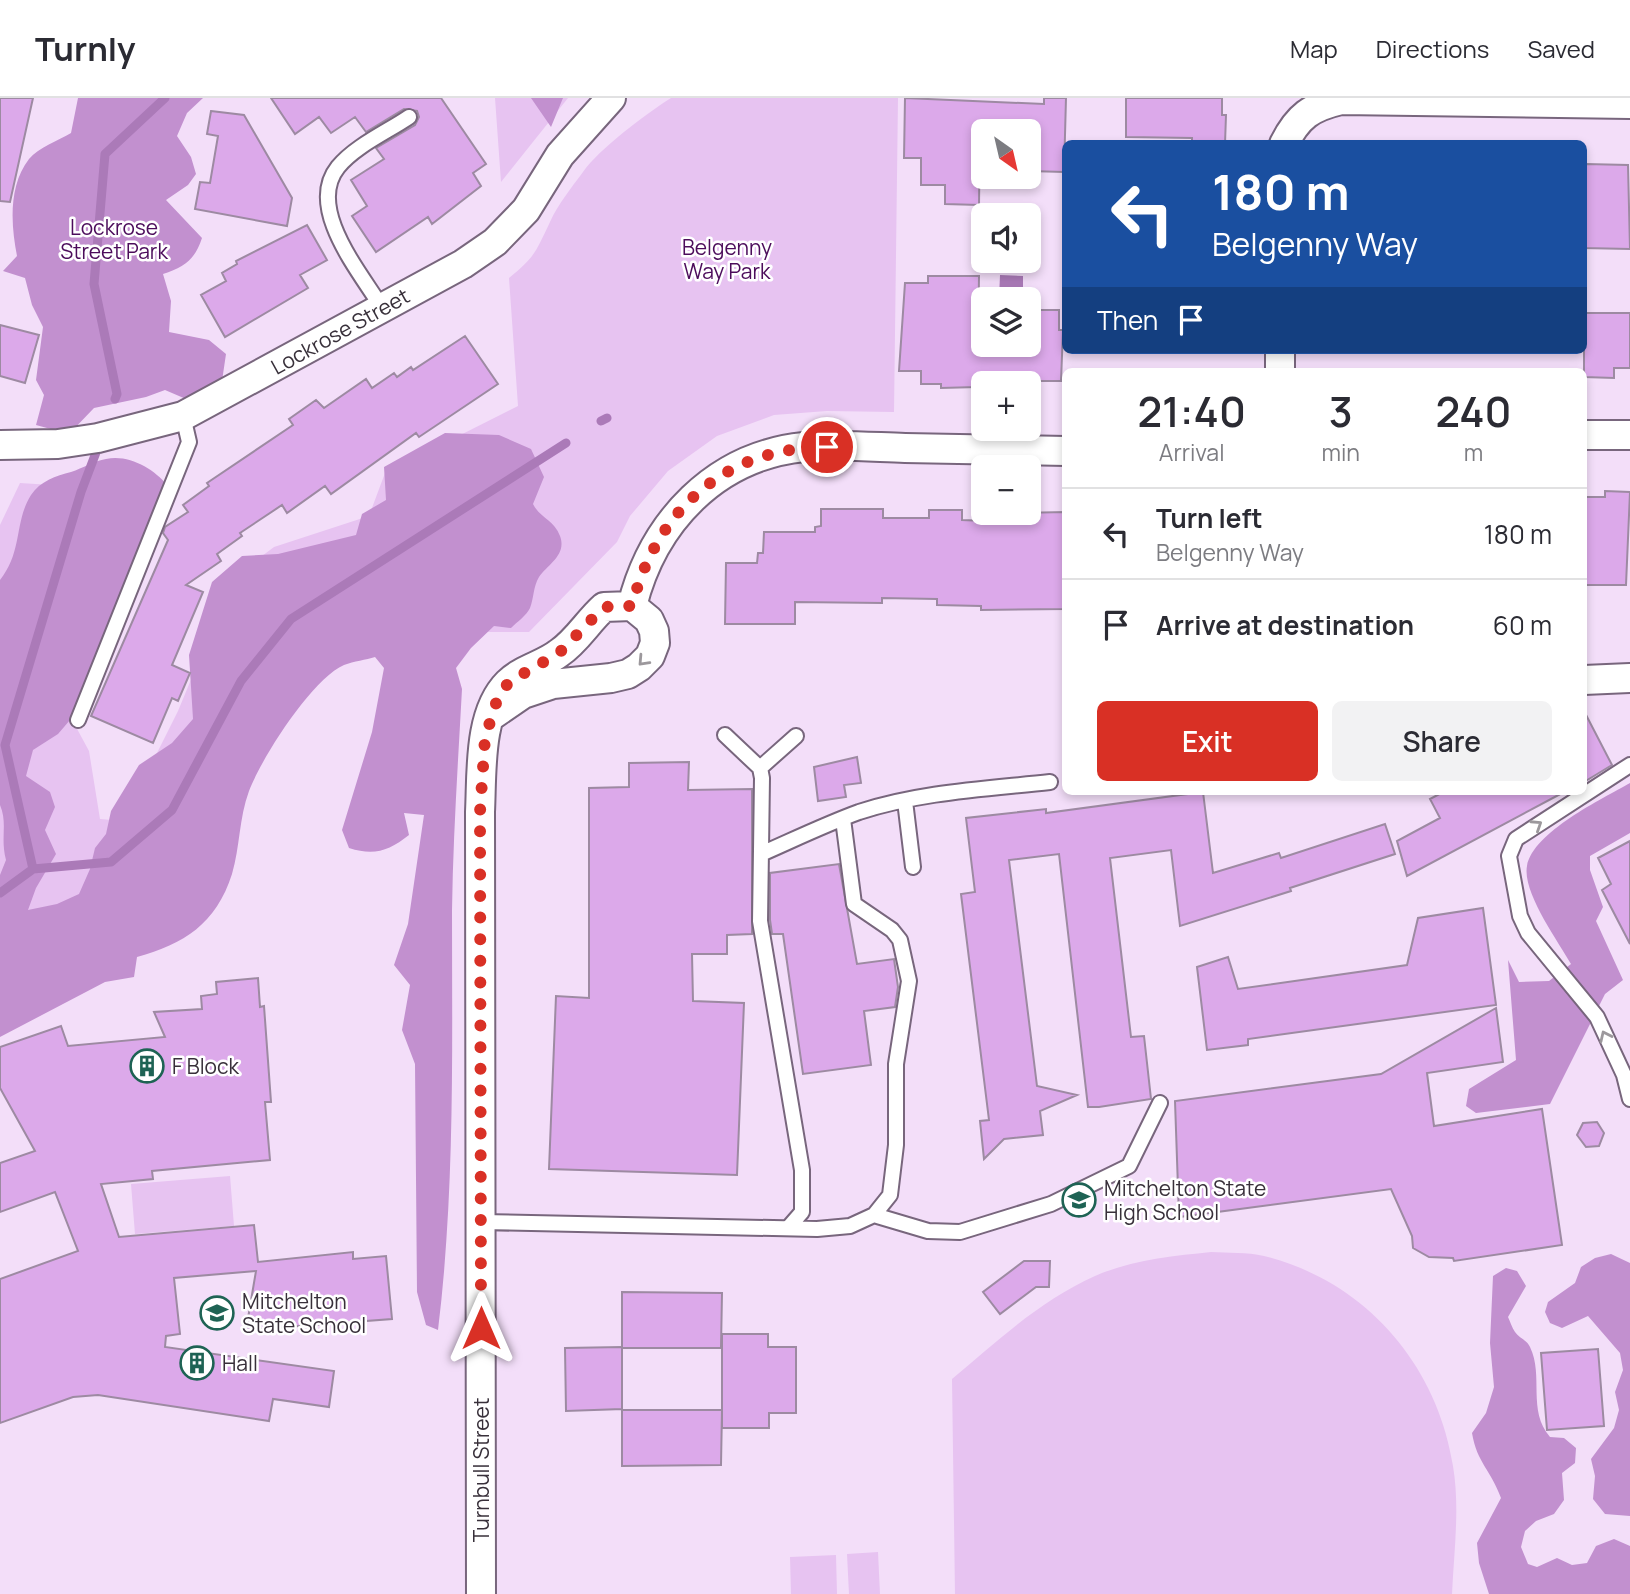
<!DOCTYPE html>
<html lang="en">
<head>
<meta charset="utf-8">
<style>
	body { margin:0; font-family:Manrope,sans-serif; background:#f2f2f3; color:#2b2b33; height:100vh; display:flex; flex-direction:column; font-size:26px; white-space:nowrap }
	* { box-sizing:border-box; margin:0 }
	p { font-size:23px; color:#7c7c81 }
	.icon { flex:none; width:38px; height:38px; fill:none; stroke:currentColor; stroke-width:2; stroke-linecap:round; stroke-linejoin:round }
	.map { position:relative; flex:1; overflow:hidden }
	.panel { position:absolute; left:1062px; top:270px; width:525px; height:427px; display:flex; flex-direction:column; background:#fff; border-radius:10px; box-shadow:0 4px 10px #0003 }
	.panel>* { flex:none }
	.hud { position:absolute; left:1062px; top:42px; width:525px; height:214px; border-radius:10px; box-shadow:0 4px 10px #0003; background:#1a4fa0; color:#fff; overflow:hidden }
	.needle { width:46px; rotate:146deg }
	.buttons { position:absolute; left:971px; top:21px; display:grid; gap:14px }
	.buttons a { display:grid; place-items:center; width:70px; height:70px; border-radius:10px; background:#fff; box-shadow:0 4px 10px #0003; font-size:35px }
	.pin { position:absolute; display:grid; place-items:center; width:60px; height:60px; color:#fff; margin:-30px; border:4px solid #fff; border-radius:50%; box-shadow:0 2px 7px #0007 }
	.me { position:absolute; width:77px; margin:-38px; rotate:0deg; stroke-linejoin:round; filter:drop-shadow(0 0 5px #0008) }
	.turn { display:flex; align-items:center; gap:24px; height:147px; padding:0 35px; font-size:32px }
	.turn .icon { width:91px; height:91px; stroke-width:2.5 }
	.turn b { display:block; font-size:49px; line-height:60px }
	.then { display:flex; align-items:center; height:66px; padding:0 35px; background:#0003; gap:14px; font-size:26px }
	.eta { display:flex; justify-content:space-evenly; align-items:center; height:119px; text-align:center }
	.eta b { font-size:42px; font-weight:600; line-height:49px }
	.action { display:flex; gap:14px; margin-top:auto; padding:14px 35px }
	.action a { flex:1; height:80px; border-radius:10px; background:#d93025; color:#fff; font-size:28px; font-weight:600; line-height:80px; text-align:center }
	.action a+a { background:#f2f2f3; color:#2b2b33 }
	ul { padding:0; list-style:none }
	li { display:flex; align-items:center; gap:21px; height:91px; padding:0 35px; border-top:2px solid #e1e1e2 }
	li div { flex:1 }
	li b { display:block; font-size:26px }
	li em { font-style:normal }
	header { display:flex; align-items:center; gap:42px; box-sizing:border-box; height:98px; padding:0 35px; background:#fff; border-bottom:2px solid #e1e1e2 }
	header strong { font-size:33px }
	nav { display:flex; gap:38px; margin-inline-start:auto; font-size:24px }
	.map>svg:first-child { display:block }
</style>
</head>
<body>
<header>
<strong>Turnly</strong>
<nav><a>Map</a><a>Directions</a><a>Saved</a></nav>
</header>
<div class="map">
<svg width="1630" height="1496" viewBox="0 0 1630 1496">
	<rect width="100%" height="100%" fill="#f3def9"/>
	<path fill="#e7c3f1" d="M495,0H568L501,84Z
		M671,0H898L894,314L827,313L774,317L717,338L668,373L630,418L617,444L529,534H435L315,545L0,935V427L20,385L67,388L69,616L89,653L100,721L123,723L178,613L233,480L274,449L369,418L385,375L518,308L509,180C536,158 536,153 550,124C558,106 572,89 583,74C599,51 647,15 671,0Z
		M230,1078L234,1128L135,1136L131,1086Z
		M1211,1154C1228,1155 1247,1154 1264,1158C1365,1183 1437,1266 1453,1368C1460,1410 1454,1453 1452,1496H955L952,1281C997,1243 1041,1202 1095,1178C1131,1162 1173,1158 1211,1154Z
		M878,1454L880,1496H849L847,1456Z
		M836,1457L837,1496H791L790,1459Z"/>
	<path fill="#c290cf" d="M78,0H203L187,15L177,38L191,59L196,76L188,87L166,102L202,140C195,162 184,169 163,176L171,203L169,234L209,242L226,256L222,283L186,301L165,292L146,299L94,310L69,336L36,327L44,297L36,282L43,229L32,207L25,180L3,173L17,158C11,128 8,88 29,61C38,50 59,42 71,35Z
		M531,0H563L551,29Z
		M445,335L499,337L531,351L544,379L533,406C540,420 554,422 560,438C567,457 548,466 539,479C533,489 534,500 530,510C527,517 517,524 511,530L494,528L471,550L456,570L462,591C458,665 453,739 452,813C452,953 455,1093 438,1232L426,1227L417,1194L415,966L402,932L410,887L394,867L408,826L424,717L404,715L409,737C389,753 374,758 349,750L342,732L372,634L384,570L375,559C366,562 354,563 344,567C312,581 262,659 249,693C239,720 240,749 232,776C216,826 184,846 137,859L134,879L105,884L0,939V777L6,762C0,739 8,726 0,707V482C23,453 14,424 31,397C40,383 56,378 71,374C83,370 94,363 106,361C129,356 154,371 167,387L158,414L142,444L134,480L76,615L58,636L33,652L26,678L50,694L55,709L45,732L56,756L36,790L28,812L57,806L79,796L90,771L95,750L106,736L111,713L139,667L172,645L193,621L189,557L212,484L242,458L278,456L356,437L362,416L386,402L384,369Z
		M1630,685V735L1590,758V772L1603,809L1596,823L1623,882L1605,896L1550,1006L1476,1015L1466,1008L1469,991L1516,962L1508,862L1519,884L1549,883L1571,866C1558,843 1522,794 1527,768C1533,734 1602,701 1630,685Z
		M1611,1156L1630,1165V1418L1605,1416L1593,1401L1595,1378L1591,1361L1614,1330L1619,1312L1615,1294L1623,1272L1620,1255L1588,1218L1562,1230L1550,1225L1545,1214L1548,1204L1575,1185L1581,1169L1595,1160Z
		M1506,1170L1517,1173L1526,1188L1508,1219C1510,1223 1512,1230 1515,1234C1519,1240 1527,1242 1530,1249C1544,1278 1527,1312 1550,1339L1564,1340L1576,1350L1575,1365L1562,1375L1564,1402L1554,1416L1536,1423L1525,1433L1521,1449L1528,1466L1537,1469L1557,1460L1572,1467L1587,1465L1596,1448L1614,1441L1630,1448V1496H1489L1479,1465L1477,1445L1501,1400C1491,1372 1477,1365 1472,1335L1486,1315L1494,1289L1490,1245L1493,1178Z"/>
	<path fill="#ab7ab8" d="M1000,177L1023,178V201H999Z"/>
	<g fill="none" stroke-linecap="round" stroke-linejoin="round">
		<path stroke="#ab7ab8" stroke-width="9" d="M115,301L117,296L94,186L105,56L165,0
			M601,323L607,320
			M33,771L111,764L172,712L241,583L291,521L566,345
			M0,795L33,771L5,647L81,394L100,344"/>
	</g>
	<path fill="#dca9ea" stroke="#9d8aa2" stroke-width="2" d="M0,0H33L10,104L0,103Z
		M271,0H441L486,66L473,75L481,88L432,126L428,119L376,154L352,118L367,108L351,82L384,61L376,50L415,27L419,19L417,13L404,11L366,34L355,19L331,35L319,19L295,36Z
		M905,0L1044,6V0H1066L1064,74L1029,73V33H980L979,107L945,106V87H921V60H904Z
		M1126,0H1222V17H1226L1225,46H1192V40L1126,39Z
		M211,13L244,17L292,100L287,128L195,111L200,84L210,85L218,38L207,36Z
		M1586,66L1628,67L1630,151L1584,150Z
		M307,127L327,162L300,177L308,190L225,239L201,197L226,183L222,175L237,166L236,163Z
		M928,178H979L978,247H1029V212H1059V232H1063L1061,283H1030V280H977V289L941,290V286H921V273H899L905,185H928Z
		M1584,215H1630V270H1614V280L1584,279Z
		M0,227L39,237L25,285L0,278Z
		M465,238L498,286L419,339L416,335L331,396L325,388L287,415L282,407L240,435L242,438L217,456L221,463L186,487L203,494L172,567L190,575L178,603L172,600L153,645L91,618L168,442L163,435L165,429L188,414L183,407L209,388L207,385L293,327L289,321L316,302L324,310L366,281L372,290L394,275L397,279L411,269L413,272Z
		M1605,393L1630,394L1626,487H1586L1584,399H1605Z
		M821,411H883V420H929V412H962V422L1013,424V415L1066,414V511L981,512V508L937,507V501L882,500V505L795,504V526H725L726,465H757L758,455H763L764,434H815V429L821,428Z
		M1584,613L1612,667L1584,684Z
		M857,659L861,685L844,687L846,699L818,703L814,669Z
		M689,664L688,692L752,691V836L727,837V856H692L693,903L744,905L737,1077L549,1071L556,898L589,900V690L629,689V665Z
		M1445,693H1566L1407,778L1397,743L1440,720L1430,701Z
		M1203,694L1213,775L1279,755L1281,760L1385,726L1395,756L1290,790L1291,793L1180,828L1171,752L1110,760L1131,939L1144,938L1151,1001L1099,1009H1088L1059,756L1009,762L1037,988L1077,997L1040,1013L1043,1037L1004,1041L984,1061L980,1023L989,1022L961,796L975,794L966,720L1046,711V715Z
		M1630,743V846L1602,792L1611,786L1598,760Z
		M839,766L857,866L894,861L898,889L895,909L864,913L871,967L803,976L783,836H772L770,822V775Z
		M1483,810L1496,907L1248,941V947L1207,952L1197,869L1228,859L1238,891L1407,867L1418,820Z
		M258,880L260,909L264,908L271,1004H265L270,1062L152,1073L153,1081L101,1086L119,1139L254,1127L258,1164L353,1154V1161L386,1158L392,1221L246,1232L256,1173L174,1180L180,1236L166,1238L165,1249L334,1273L329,1309L273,1301L269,1323L98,1297L73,1299L0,1325V1181L78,1153L55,1094L0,1114V1065L35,1053L0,990V949L61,928L68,948L165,939L154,914L202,911L201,898L217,896L216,884Z
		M1496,910L1503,964L1427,975L1434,1028L1542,1011L1562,1147L1454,1163L1453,1160L1429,1159L1413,1150L1412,1138L1391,1091L1179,1119L1175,1003L1381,976Z
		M1597,1024L1604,1035L1599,1048L1586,1049L1577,1037L1583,1025Z
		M1024,1163H1050L1049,1189H1036L1000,1216L983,1194Z
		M622,1194L722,1195L721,1250H622Z
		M722,1236H768V1249H796V1315H769V1330H722Z
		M622,1249V1311L566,1313L565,1250Z
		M1598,1251L1604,1328L1547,1332L1541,1255Z
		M622,1312H722L721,1367L622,1368Z"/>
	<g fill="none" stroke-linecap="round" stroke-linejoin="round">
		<defs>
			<path id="lane" d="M382,210C361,175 305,110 338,69C355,48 387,34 409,19
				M78,622L189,344L183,318
				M725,637L760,670L762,680L760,823L802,1072V1114L788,1130
				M1630,667L1516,741L1509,758L1520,818L1528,835L1597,919L1624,977L1630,1001
				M760,670L796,638
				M905,703L913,769
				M761,756C793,742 826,726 859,714C920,694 986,691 1050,684
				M874,1117L928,1133L960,1134L1051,1106L1129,1068L1160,1005
				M480,1124L817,1131L850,1128L874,1117L890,1097L896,1047V966L909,883L900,842L892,832L854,806L843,721"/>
			<path id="street" d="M1284,46C1298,18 1311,9 1341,2L1630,6
				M1280,273V252
				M1584,337H1630
				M0,347L58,346L98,340L183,318L463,166L495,144L526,112L560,57L611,0
				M632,508C653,424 715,358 804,349C837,346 872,349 905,350C959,351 1012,352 1066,353
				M1584,582L1630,580
				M481,1496L480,714C482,674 478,615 508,585C522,571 544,567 559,555C577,543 588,523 604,509L632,508L649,522L654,533L655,545L650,558L639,569L628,576L611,580L553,586L523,596L491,618"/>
		</defs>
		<use href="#lane" stroke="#78667d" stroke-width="18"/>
		<use href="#street" stroke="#78667d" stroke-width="32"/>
		<use href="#lane" stroke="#fff" stroke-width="14"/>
		<use href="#street" stroke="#fff" stroke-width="28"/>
	</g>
	<defs><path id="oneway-chevron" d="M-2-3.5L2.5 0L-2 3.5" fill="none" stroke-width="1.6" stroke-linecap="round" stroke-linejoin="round" transform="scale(1.75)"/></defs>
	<g stroke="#9c989c">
		<use href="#oneway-chevron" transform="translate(643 563) rotate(133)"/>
		<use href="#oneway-chevron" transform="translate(1537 727) rotate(-33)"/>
		<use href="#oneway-chevron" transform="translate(1605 938) rotate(-115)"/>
	</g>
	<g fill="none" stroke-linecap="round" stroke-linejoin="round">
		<path stroke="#d93025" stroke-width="12" stroke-dasharray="0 21.6" d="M481,1230L480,714L485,640L498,599L509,584L559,555L604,509L632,508C656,412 726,349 827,349"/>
	</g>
	<defs>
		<symbol id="building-ring" viewBox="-11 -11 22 22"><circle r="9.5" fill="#fff" stroke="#1e6354" stroke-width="1.5"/><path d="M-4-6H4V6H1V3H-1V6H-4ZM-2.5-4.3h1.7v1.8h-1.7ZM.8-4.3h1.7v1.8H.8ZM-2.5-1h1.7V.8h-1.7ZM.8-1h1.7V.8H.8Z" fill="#1e6354"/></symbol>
		<symbol id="school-ring" viewBox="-11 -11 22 22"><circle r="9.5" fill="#fff" stroke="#1e6354" stroke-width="1.5"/><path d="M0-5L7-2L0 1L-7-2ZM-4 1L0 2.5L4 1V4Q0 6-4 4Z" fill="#1e6354"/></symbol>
	</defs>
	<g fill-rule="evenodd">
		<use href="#building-ring" x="128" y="949" width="38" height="38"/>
		<use href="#school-ring" x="1060" y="1083" width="38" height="38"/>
		<use href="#school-ring" x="198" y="1196" width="38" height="38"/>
		<use href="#building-ring" x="178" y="1246" width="38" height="38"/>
	</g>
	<g text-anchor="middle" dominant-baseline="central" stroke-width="5" stroke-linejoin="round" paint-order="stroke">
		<g font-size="21" fill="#4c0c5b" stroke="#fff">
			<text x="114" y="129">Lockrose<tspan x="114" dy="24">Street Park</tspan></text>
			<text x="727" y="149">Belgenny<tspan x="727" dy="24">Way Park</tspan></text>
		</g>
		<g font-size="21" fill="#38303a" stroke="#fff">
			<text transform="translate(340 233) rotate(-29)">Lockrose Street</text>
			<text transform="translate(481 1372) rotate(-90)">Turnbull Street</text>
		</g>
		<g font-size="21" fill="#38303a" stroke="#fff" text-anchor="start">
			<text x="172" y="968">F Block</text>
			<text x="1104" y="1090">Mitchelton State<tspan x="1104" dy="24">High School</tspan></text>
			<text x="242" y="1203">Mitchelton<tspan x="242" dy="24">State School</tspan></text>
			<text x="222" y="1265">Hall</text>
		</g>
	</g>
</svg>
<div class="buttons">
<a><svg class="needle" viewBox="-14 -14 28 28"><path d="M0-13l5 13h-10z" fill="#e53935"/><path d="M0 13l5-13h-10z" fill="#7c7c81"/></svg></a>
<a><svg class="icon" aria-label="sound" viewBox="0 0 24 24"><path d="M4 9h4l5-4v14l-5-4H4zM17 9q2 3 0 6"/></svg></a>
<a><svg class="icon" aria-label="layers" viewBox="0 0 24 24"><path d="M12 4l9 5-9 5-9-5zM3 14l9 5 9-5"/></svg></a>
<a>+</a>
<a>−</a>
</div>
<div class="pin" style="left:827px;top:349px;background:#d93025"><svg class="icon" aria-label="arrive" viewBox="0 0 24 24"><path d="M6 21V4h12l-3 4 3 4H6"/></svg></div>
<svg class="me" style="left:481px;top:1230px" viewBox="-20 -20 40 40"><path d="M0-17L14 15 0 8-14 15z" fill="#d93025" stroke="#fff" stroke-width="4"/></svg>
<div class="hud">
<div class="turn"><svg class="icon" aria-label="left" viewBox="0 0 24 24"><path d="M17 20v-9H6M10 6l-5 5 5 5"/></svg><div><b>180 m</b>Belgenny Way</div></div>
<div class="then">Then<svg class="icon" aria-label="arrive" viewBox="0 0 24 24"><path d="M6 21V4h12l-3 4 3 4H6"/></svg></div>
</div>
<section class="panel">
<div class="eta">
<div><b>21:40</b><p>Arrival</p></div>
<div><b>3</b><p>min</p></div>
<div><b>240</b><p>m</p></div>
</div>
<ul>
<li><svg class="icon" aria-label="left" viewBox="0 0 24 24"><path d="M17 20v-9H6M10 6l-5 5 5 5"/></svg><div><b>Turn left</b><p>Belgenny Way</p></div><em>180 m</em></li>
<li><svg class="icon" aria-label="arrive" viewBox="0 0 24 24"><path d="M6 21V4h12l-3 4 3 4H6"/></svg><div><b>Arrive at destination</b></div><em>60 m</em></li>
</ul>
<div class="action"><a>Exit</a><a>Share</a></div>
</section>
</div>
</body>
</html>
